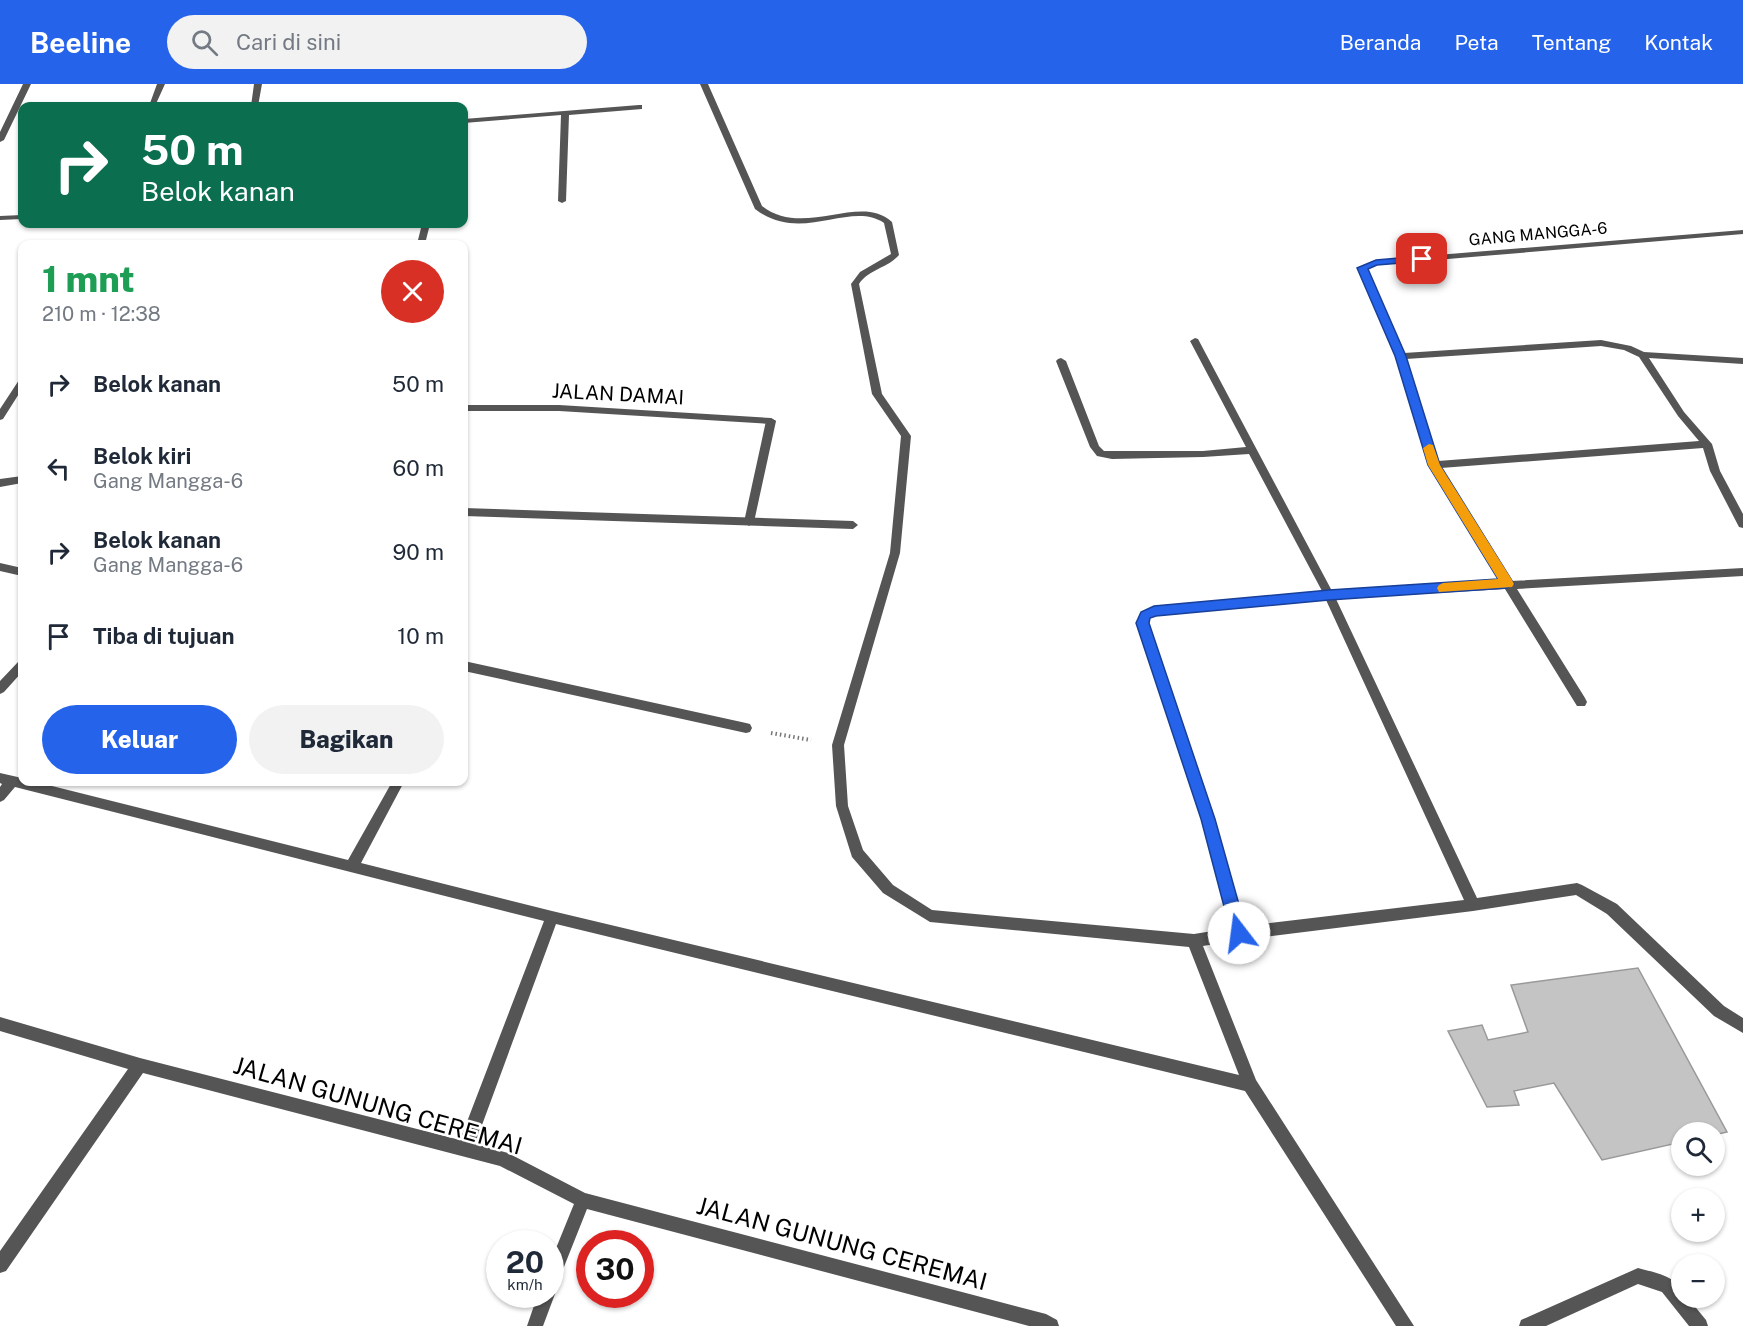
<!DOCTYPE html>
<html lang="id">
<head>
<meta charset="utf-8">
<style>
	body { margin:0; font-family:"Public Sans",sans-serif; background:#f2f2f3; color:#1f2937; height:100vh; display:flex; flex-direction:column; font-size:22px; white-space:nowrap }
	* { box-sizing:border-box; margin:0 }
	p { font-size:20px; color:#747a83 }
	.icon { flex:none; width:33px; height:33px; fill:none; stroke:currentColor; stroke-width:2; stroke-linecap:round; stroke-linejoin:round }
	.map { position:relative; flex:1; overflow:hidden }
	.drawer { position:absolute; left:18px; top:156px; width:450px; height:546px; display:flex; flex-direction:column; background:#fff; border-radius:12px; box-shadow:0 2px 4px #0004 }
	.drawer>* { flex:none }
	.banner { position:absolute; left:18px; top:18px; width:450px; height:126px; border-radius:12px; box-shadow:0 2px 4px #0004; background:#0b6e4f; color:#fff; overflow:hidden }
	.tools { position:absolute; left:1671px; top:1038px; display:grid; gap:12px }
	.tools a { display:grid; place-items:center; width:54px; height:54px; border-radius:50%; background:#fff; box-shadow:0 2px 4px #0004; font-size:30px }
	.speed { position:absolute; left:486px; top:1146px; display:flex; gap:12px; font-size:30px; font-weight:700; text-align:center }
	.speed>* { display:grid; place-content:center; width:78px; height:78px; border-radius:50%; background:#fff; box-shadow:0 2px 4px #0004; line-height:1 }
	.speed small { font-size:15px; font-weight:400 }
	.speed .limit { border:9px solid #d22; background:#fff; color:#111 }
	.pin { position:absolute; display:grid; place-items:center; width:51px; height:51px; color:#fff; margin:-26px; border-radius:12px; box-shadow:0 3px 9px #0006 }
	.me { position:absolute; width:66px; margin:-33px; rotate:345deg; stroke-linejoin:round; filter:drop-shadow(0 0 4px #0008) }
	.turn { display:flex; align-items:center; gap:21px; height:126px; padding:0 24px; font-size:27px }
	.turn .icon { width:78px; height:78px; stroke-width:2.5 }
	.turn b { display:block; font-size:42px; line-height:51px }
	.round { display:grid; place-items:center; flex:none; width:63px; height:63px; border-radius:32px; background:#f2f2f3 }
	.summary { display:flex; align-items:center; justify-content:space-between; height:102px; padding:0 24px }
	h1 { font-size:36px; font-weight:800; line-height:45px; color:#1e9e55 }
	.button { display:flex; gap:12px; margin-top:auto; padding:12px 24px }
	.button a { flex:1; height:69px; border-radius:36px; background:#2563eb; color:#fff; font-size:24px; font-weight:800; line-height:69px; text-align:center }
	.button a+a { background:#f2f2f3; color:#1f2937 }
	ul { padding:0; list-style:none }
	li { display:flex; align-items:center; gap:18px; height:84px; padding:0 24px }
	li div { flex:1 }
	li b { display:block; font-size:22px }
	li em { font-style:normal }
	header { display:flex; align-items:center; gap:36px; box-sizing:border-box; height:84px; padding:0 30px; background:#2563eb; color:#fff }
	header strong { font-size:28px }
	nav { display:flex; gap:33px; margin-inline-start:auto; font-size:21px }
	.search { width:420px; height:54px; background:#f2f2f3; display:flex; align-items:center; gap:15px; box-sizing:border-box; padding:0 21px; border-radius:33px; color:#747a83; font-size:22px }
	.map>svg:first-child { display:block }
</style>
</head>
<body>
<header>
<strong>Beeline</strong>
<div class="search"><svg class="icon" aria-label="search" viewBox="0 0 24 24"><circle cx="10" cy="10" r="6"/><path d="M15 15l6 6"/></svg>Cari di sini</div>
<nav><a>Beranda</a><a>Peta</a><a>Tentang</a><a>Kontak</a></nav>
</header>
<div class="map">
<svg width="1743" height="1242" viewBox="0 0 1743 1242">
	<rect width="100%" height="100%" fill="#fff"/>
	<path fill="#c4c4c4" stroke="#999" stroke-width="1.5" d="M1638,884L1727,1048L1714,1051V1048H1682V1058L1602,1076L1554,999L1514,1007L1519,1021L1487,1023L1448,947L1482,941L1488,956L1528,948L1511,901Z"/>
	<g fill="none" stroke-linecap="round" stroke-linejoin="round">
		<path stroke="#777" stroke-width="4" stroke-dasharray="1.5 3" stroke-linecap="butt" d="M771,649L811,656"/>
		<path fill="#555" fill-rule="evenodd" d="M771,334L776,337L754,438L749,442L744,438L766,337Z"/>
		<path fill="#555" fill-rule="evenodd" d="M23,0H31L4,56L0,58V48Z
			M157,0H165L155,22H149Z
			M254,0H262L258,22H251Z
			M700,0H708L762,122C804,155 860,108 892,138L899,171C888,184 869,185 859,200L882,310L911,352L900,469L844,661L848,722L863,766L893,801L932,826L1194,850L1231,844L1202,735L1136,539L1141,528L1154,523L1322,507L1249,370L1203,373L1112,375L1097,372L1090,363L1056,277L1058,275L1061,274L1066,277L1099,362L1104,367H1203L1246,363L1190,257L1195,254L1198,255L1332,507L1500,497L1429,381L1396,272L1358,184L1376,176L1743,146V150L1377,181L1367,185L1404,269L1601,256L1631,262L1644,268L1743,274V280L1649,274L1684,328L1712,360L1720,387L1743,430V444L1739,443L1710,387L1703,364L1441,384L1511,497L1743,484V492L1517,505L1585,614L1587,618L1585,622H1577L1505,505L1336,515L1477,814L1577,799L1582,801L1617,820L1724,922L1743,934V949L1714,932L1607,830L1576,811L1473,827L1239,856L1203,862L1256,996L1414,1242H1396L1245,1007L556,840L475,1060L508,1069L585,1109L1046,1230L1057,1236L1059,1242H1029L587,1125L554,1208L555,1210L543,1242H527L538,1210H550V1179L574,1120L500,1082L143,989L6,1187L0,1189V1167L128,985L0,947V933L140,974L460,1056L544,837L15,703L4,716L0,718V703L2,700L0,699V689L22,694V698H36L348,776L392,698H404L361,779L552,827L1239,991L1189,863L930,838L883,809L852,773L836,722L832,661L890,469L901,352L872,310L851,200L860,188L891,170L884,139C850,116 801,161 755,125ZM1601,262L1624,266L1639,273L1678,332L1699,357L1438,377L1406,275ZM1326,516L1464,816L1244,842L1214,735L1148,539L1150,534L1155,531Z
			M639,21H642V25L569,31L566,117L562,119L558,117L561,31L464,39V35Z
			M22,131V135L0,136V132Z
			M422,140H430L425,160H417Z
			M22,295V305L3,335L0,336V325L19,296Z
			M464,321H559L771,334L776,337L771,340L559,327H464Z
			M22,392V399L0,403V395Z
			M464,424L853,437L858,441L853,445L464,432Z
			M0,479L22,484V492L0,487Z
			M22,576V588L4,608L0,610V597L18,578Z
			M464,577L746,639L750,640L752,644L750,648L746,649L464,587Z
			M1638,1184C1655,1189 1682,1192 1682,1214H1688L1706,1236L1708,1242H1689L1662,1208L1638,1200L1546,1242H1519L1521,1236Z"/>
	</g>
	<path fill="#2563eb" stroke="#184099" stroke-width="1.5" d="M1422,172L1425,173V177L1377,181L1368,185L1406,272L1440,381L1514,500L1507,504L1329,516L1156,532L1150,534L1149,539L1215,735L1247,849L1244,854L1239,856L1233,854L1231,849L1201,735L1136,539L1141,528L1154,522L1329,506L1498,495L1428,381L1395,272L1357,184L1376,176Z"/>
	<path fill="#f59e0b" d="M1429,360L1433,361L1440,381L1512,496L1514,500L1512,503L1439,508L1437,504L1439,501L1443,499L1498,495L1428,381L1423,364Z"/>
	<g text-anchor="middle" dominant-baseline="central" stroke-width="5" stroke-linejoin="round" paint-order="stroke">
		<g font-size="16" fill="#000" stroke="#fff">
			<text transform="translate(1538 150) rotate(-5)">GANG MANGGA-6</text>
		</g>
		<g font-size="20" fill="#000" stroke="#fff">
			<text transform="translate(618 310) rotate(3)">JALAN DAMAI</text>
		</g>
		<g font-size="24" fill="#000" stroke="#fff">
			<text transform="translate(378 1021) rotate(16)">JALAN GUNUNG CEREMAI</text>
			<text transform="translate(842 1159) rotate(15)">JALAN GUNUNG CEREMAI</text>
		</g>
	</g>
</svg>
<div class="tools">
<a><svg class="icon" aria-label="search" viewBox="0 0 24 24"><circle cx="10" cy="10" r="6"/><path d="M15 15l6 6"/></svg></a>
<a>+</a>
<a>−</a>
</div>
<div class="speed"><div>20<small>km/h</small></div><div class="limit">30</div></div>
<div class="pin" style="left:1422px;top:175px;background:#d93025"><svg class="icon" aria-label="arrive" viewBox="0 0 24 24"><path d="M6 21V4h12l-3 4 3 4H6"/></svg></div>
<svg class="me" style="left:1239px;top:849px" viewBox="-20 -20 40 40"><circle r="19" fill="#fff"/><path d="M0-13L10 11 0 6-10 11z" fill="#2563eb"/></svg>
<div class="banner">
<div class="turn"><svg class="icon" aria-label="right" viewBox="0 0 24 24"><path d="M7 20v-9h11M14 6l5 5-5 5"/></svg><div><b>50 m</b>Belok kanan</div></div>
</div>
<section class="drawer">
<div class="summary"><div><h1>1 mnt</h1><p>210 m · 12:38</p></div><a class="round" style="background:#d93025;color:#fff"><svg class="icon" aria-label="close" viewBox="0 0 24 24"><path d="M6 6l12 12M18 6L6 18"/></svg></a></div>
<ul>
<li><svg class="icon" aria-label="right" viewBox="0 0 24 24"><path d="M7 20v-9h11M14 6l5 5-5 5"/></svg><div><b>Belok kanan</b></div><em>50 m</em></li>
<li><svg class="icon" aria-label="left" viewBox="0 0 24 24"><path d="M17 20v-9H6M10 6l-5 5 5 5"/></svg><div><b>Belok kiri</b><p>Gang Mangga-6</p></div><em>60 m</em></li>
<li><svg class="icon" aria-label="right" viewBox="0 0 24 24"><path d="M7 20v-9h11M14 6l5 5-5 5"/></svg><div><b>Belok kanan</b><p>Gang Mangga-6</p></div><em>90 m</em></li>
<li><svg class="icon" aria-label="arrive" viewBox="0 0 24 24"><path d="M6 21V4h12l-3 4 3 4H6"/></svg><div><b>Tiba di tujuan</b></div><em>10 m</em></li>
</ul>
<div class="button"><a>Keluar</a><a>Bagikan</a></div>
</section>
</div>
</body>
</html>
